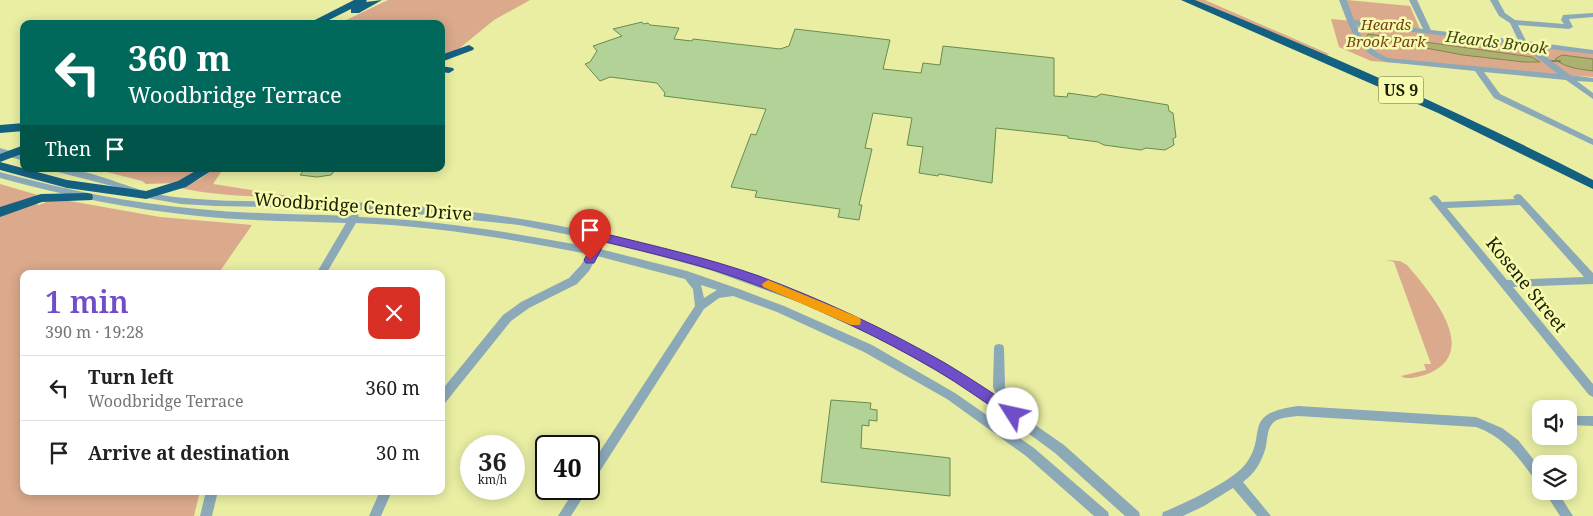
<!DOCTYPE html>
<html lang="en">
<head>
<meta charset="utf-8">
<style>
	body { margin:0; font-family:"Noto Serif",serif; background:#f2f2f2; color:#202124; height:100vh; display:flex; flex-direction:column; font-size:19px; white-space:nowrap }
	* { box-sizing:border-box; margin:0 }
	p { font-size:16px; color:#757577 }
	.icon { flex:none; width:28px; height:28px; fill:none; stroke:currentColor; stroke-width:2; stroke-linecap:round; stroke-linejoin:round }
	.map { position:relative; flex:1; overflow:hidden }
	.panel { position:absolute; left:20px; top:270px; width:425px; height:225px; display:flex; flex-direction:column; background:#fff; border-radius:10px; box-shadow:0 2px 12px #0003 }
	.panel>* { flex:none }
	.top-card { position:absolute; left:20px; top:20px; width:425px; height:152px; border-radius:10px; box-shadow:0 2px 12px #0003; background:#00695c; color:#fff; overflow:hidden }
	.tools { position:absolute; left:1532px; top:400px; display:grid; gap:10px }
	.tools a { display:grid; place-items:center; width:45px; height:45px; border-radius:10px; background:#fff; box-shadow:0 2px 12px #0003; font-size:25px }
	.speed { position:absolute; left:460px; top:435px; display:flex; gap:10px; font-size:25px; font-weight:700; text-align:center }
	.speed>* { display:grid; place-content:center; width:65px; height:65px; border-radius:50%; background:#fff; box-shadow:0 2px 12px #0003; line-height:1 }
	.speed small { font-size:12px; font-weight:400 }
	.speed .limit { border:2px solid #111; border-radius:8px; background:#fff; color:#111 }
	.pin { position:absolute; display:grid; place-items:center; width:42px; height:42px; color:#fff; margin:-51px -21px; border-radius:50% 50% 50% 0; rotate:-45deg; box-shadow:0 0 5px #0007 }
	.pin .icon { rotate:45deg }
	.me { position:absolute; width:55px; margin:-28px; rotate:305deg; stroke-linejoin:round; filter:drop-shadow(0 0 4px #0008) }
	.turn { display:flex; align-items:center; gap:18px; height:105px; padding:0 25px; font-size:22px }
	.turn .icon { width:65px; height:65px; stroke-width:2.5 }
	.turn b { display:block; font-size:35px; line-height:42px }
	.then { display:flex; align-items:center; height:48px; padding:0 25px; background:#0003; gap:10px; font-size:19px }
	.round { display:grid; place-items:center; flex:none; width:52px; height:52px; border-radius:10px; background:#f2f2f2 }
	.overview { display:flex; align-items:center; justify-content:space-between; height:85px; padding:0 25px }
	h1 { font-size:30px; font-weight:600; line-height:38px; color:#704ec7 }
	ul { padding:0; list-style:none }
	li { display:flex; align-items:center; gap:15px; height:65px; padding:0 25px; border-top:1px solid #e0e0e0 }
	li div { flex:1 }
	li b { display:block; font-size:19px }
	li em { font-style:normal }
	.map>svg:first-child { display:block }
</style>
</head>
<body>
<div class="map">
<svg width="1593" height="516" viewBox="0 0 1593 516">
	<rect width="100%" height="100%" fill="#e9eea3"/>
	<path fill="#dba98b" d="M388,0H530L494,20L455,52L441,57V24H338Z
		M1193,0H1205L1329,54L1327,55Z
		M1347,0L1410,6L1420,29L1593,51V77L1371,61L1339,47L1331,19L1353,21Z
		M95,169H203L176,183L146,184L142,181Z
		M213,169H223L213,184L295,197C256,197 218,196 180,188L200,179Z
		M0,184L41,196L0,210Z
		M64,200L160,217L252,225L218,274H24V491H200L194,516H0V215L33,203L39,205L49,201Z
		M1386,260L1400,261L1407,265C1429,291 1481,350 1430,373C1422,376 1408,381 1401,376L1426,370L1424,364H1431L1394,262Z"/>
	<path fill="#adb170" stroke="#82854f" d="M1368,34L1532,57L1540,62H1524L1463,55L1367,37Z
		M1562,55L1593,59V71C1580,69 1565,68 1555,59Z"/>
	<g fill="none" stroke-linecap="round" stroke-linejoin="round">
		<path stroke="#82854f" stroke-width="2" d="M1548,61H1560"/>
	</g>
	<path fill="#b2d298" stroke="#6a8b4d" d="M642,22L644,24L648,23L650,25L679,28L674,39L692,41L693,39L780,49L789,46L795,29L890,40L883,69L921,73L923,63L940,65L943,46L1054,58V96L1067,97L1068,93L1096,97L1101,94L1168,105L1169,111L1173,113L1176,137L1173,139L1174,145L1165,150L1146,148L1141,150L1104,145L1098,142L1068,138V136L996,128L992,183L939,174L938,176L919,173L923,147L907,145L912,118L873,113L865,148L872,149L859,205H862L859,220L838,217L840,209L755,197L757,191L731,187L751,134L756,135L766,109L664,96L665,93L657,83L610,77L600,81L585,64L590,62L597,51L593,46L622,36L613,29Z
		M305,169H336L331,175L317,177L300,175Z
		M831,400L871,403L870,409L877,410V421L869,420V426L862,425L861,448L950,458V496L821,482Z"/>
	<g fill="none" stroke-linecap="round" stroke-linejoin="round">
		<path fill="#8ca9b8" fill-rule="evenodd" d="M1339,0H1347L1354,20L1423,29L1409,0H1417L1431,30L1518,40L1510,23L1499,16L1490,0H1498L1505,13L1515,20L1564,24L1561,20L1563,15L1593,13V17L1569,19L1573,27L1569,29L1518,25L1526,41L1593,50V54L1533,47L1570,75L1593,78V82L1577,81L1593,93V99L1566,80L1484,72L1500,94L1593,139V145L1494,98L1475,71L1386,62C1357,53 1349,26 1339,0ZM1356,25L1521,45L1558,74L1388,58C1372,51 1363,41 1356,25Z
			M0,148L24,155V161L0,154Z
			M52,169C85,167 117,184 148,192C164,196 181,198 197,199C232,202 267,201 302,201C336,201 371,203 406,205C561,218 714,254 856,319C905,341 954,367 998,398L993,387L994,348L995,345L999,344L1003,345L1004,348L1005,387L1014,410L1064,445L1139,512L1140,516H1125L1055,453L975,394L890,344L801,303L710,270L616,244L519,225L387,211L320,208L216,206L181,204L147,198L116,187L54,171Z
			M0,172C65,190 131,203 198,209C248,214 299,214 350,216L355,213L358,214L359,217C438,220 514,233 591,247L594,243H600L602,246L600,249L687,271L739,289L784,306L872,345L955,393L1034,448L1108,512L1109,516H1094L1026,456L947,399L864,352L777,312L733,296L719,298L704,309L593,482L589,484V468L695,306L693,289L685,279L597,256L589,271L577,284L529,308L511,321L445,403L441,405V391L503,315L521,302L569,278L581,265L588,254C511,239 434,226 356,223L326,274H316L346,223C297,221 247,221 198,216C131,209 65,196 0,178ZM701,285L717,290L704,298Z
			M1518,194L1521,195L1593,273V284L1513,287L1593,384V397L1589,395L1429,198L1434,195L1437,196L1442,202L1515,199L1513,197L1515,195ZM1520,205L1584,277L1507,280L1447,208Z
			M1298,406L1476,417L1502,428L1518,440L1541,469V485L1537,483C1520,459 1505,437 1476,427L1298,416C1291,417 1282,417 1275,421C1266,428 1268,440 1265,450C1261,463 1254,474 1243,482L1271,516H1257L1233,488L1204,506L1183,516H1162L1163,512C1184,504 1230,482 1244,466C1270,436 1238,414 1298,406Z
			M1574,416H1593V426L1570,425L1569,420Z
			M575,489H588L571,516H558Z
			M206,491H218L212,516H200Z
			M380,491H392L381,516H369Z
			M1544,491H1557L1573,516H1560Z"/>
		<path fill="#146080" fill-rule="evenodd" d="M354,0H367L366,2L382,0L359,13H351V9L321,24H307Z
			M1181,0H1195C1330,55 1463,113 1593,180V189L1438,113Z
			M469,45L474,48L473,50L441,62V55Z
			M441,66L453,68L454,70L449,73L441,72Z
			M24,123V131L0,133V125Z
			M24,145V153L0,162L67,180L146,191L178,181L199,169H214L186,187L146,199L67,188L0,170V154Z
			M87,193L92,194L93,197L92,200L42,202L0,217V207L41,194Z"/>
	</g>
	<path fill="#704ec7" stroke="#493381" d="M602,233C655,246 708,258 759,276C823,300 886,329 945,363C970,378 994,394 1018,410L1020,414L1018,418L1013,420L1009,418C984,402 961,385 936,370C877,336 815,306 751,283C704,265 654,254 605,242L594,263H586L584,260L598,234Z"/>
	<path fill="#f59e0b" d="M768,280L860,318L861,321L860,325H851L763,287L762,284Z"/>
	<g text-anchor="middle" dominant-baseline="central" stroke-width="5" stroke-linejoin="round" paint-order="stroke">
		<g font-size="15" font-style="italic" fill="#773f19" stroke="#f6fcaf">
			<text x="1386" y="24">Heards<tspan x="1386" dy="17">Brook Park</tspan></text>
		</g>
		<g font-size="16" font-style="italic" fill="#444614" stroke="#f6fcaf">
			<text transform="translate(1497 42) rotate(7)">Heards Brook</text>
		</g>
		<rect fill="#f6fcaf" stroke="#5e6135" stroke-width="1" x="1378.5" y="76.5" width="45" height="27" rx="4"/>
		<g font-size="16" font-weight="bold" fill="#1d1e01">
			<text x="1401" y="90">US 9</text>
		</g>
		<g font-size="18" fill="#1d1e01" stroke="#f6fcaf">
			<text transform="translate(363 206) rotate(4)">Woodbridge Center Drive</text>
			<text transform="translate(1527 284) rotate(51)">Kosene Street</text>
		</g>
	</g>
</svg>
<div class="tools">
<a><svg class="icon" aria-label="sound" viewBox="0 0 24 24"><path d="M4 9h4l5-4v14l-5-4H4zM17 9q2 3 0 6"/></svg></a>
<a><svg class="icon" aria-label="layers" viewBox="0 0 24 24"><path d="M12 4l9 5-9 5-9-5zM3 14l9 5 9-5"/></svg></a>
</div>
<div class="speed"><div>36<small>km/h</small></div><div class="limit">40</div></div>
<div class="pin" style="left:590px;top:260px;background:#d93025"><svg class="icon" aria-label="arrive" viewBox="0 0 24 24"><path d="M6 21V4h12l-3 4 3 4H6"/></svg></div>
<svg class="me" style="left:1013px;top:414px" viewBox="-20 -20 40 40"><circle r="19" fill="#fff"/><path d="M0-13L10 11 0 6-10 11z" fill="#704ec7"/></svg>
<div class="top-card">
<div class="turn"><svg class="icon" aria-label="left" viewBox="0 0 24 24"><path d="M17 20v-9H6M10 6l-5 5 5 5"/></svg><div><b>360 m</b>Woodbridge Terrace</div></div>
<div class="then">Then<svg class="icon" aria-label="arrive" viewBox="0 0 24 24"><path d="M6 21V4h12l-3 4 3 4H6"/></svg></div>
</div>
<section class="panel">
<div class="overview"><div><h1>1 min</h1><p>390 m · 19:28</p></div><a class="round" style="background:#d93025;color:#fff"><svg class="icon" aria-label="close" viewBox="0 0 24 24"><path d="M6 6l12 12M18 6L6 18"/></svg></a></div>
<ul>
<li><svg class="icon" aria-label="left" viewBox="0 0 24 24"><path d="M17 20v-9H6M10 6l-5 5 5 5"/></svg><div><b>Turn left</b><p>Woodbridge Terrace</p></div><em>360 m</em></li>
<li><svg class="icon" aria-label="arrive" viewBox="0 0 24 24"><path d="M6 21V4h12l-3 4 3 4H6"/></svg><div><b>Arrive at destination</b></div><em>30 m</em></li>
</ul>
</section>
</div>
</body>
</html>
